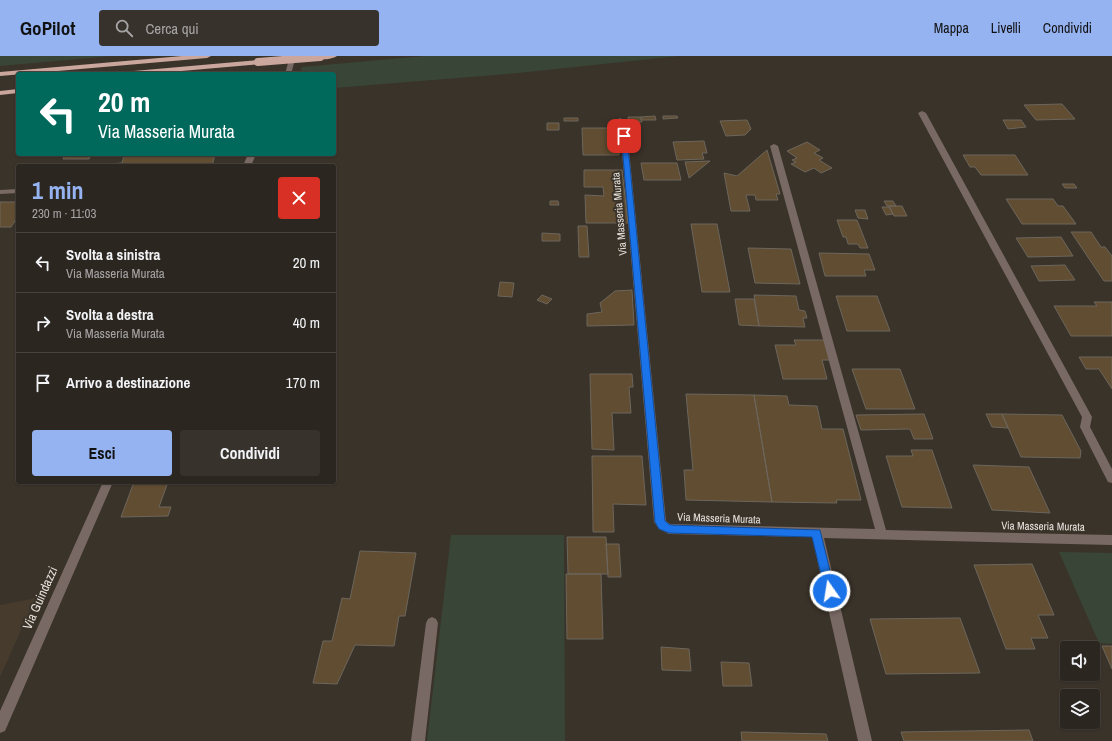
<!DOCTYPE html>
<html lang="it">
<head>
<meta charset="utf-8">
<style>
	body { margin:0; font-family:"Archivo Narrow",sans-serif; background:#38322d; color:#f1f3f6; height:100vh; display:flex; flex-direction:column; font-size:15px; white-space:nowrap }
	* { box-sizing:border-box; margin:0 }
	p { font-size:13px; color:#a6a5a5 }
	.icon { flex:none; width:22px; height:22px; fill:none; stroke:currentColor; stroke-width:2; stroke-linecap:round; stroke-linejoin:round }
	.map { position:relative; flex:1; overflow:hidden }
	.details { position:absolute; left:16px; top:108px; width:320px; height:320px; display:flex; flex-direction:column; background:#2c2620; border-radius:4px; box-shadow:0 1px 3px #0004,0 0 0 1px #48433e }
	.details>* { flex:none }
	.guide { position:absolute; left:16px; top:16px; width:320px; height:84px; border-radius:4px; box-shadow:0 1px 3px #0004,0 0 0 1px #48433e; background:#00695c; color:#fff; overflow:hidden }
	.fabs { position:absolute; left:1060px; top:585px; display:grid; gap:8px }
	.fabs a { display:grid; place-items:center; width:40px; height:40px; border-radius:4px; background:#2c2620; box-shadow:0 1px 3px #0004,0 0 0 1px #48433e; font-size:20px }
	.pin { position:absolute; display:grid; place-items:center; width:34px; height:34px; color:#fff; margin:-17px; border-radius:8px; box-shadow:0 2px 6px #0006 }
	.me { position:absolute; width:44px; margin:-22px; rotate:347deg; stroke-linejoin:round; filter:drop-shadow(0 0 3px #0008) }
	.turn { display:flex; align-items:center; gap:14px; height:84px; padding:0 16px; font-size:18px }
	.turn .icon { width:52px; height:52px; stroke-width:2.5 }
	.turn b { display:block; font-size:28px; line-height:34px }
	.round { display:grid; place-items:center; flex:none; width:42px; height:42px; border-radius:4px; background:#38322d }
	.headline { display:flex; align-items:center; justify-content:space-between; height:68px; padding:0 16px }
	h1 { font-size:24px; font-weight:800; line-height:30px; color:#95b2f1 }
	.cta { display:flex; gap:8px; margin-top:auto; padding:8px 16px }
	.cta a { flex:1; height:46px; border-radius:4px; background:#95b2f1; color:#111; font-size:16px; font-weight:800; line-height:46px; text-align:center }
	.cta a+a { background:#38322d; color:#f1f3f6 }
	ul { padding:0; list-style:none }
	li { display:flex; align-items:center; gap:12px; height:60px; padding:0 16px; border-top:1px solid #48433e }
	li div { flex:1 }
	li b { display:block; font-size:15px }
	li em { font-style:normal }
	header { display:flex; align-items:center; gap:24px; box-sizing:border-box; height:56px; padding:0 20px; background:#95b2f1; color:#111 }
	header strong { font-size:19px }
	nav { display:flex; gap:22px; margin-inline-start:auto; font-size:14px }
	.search { width:280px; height:36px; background:#38322d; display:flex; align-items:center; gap:10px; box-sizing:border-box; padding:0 14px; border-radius:4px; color:#a6a5a5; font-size:15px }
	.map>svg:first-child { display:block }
</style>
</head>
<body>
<header>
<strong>GoPilot</strong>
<div class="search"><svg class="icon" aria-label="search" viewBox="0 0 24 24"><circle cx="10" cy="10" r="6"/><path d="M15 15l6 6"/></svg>Cerca qui</div>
<nav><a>Mappa</a><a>Livelli</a><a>Condividi</a></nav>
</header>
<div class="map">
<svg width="1112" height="685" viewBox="0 0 1112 685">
	<rect width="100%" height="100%" fill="#3a332a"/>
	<path fill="#463b2d" d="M36,542L22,572L0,621V549Z"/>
	<path fill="#394637" d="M0,0H111L0,10Z
		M424,0H679L518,17L334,32V18H300L302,11Z
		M451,479H564L565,685H427Z
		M1059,496L1112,497V588L1099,587Z"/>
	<path fill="#604d32" stroke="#6d665c" d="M1062,48L1075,63L1036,64L1024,49Z
		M655,60L656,64H641V61Z
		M663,60H677L678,62L663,63Z
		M628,61H641L642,66H629Z
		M564,62H578V65H564Z
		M747,64L751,73L745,79L726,80L720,65Z
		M1003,64H1021L1026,71L1008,73Z
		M547,67H559V74H547Z
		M582,72H616L619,99H583Z
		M704,85L707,97H702L704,103L677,104L673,86Z
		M807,86L820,94L814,97L823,102L819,104L832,112L821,117L814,112L805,116L791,108L796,106L792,104L797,102L787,95Z
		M767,94L780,138H776L778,144H756L755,139H746L750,155H731L724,117L737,120Z
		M66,98H91L89,103H63Z
		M153,98H215L212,110H108L109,108L122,107L124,100Z
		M963,99H1015L1028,119H981L975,111H970Z
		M710,105L689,122L685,106Z
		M641,107H677L681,124H644Z
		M584,114H622L628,167H586L585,139L604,140L603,131H584Z
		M1062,128H1074L1077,132H1065Z
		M1006,143H1053L1058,150H1063L1076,168H1022Z
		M550,145H558L559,149H550Z
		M884,145H893L896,150H887Z
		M0,146H18V160L11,171H0Z
		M889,150H902L907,160H894Z
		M882,151H889L893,158L886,159Z
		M855,154H865L868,163L858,162Z
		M837,164H857L868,192H860L858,188H848L846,181H843Z
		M691,168H717L730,236H702Z
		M578,170H587L589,201H579Z
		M1071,176H1091L1101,191H1105L1112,200V225H1104Z
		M542,177L560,178V185H542Z
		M1061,181L1073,200L1028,201L1016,182Z
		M748,192L791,193L800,228L755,227Z
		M819,197L869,198L875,214H864L866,220H825Z
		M1065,209L1075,224L1039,225L1031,210Z
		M500,226L514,227L512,241L498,240Z
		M632,234L634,269L587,270V258L602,256L600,247L615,235Z
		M542,239L552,243L547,248L537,244Z
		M754,239L796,240L799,254L805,255L807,262H803L805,271L759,270Z
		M836,240H877L890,275H847Z
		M735,243H754L759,270L739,269Z
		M1094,246H1112V280H1071L1054,250H1097Z
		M794,284H825L831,304H822L827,323H783L775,289H796Z
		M1079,301H1112V333L1099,313H1086Z
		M852,313H900L915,353H866Z
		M590,318H632L633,331H629L631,357H612L614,394L592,393Z
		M686,338L754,339L772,446L686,444L684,414H693Z
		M754,339L787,340L789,349L817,350L822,373H843L861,444H836L837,447L772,446Z
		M924,358L933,383H914L910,373L861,374L856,359Z
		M986,358H1002L1008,372L992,371Z
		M1002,358L1062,359L1081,395L1080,402L1021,401Z
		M911,394H932L952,452L902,451L886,400H913Z
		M592,400H642L646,449L613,448L614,476H593Z
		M973,409L1029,411L1050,457L992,454Z
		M134,426H168L159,451H171L168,460L121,461Z
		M567,481H606L608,518H568Z
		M606,488H619L621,521H608Z
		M360,495L416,497L405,560H399L394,590L355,589L337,628L313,627L323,585H332L342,542L350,543Z
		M1032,508L1054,559H1038L1048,582H1031L1035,593H1006L974,509Z
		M566,518H601L603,583H567Z
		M960,562L980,617L886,618L870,563Z
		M1102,590H1112V613Z
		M661,591L689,593L691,615L662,614Z
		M721,606L749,607L752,630H723Z
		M1029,674L1033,685H904L901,676Z
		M741,676L826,678L828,685H742Z"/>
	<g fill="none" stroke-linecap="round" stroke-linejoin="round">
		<path fill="#796965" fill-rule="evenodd" d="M432,561L436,563L438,567L425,685H411L426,567L428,563Z"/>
		<path fill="#796965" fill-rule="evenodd" d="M290,0H296L291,18H285Z
			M922,55L926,57L1092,361L1090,371L1112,413V427L1108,426L1080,371L1082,361L918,57Z
			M619,62L626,64L666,465L670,468L875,473L770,90L774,88L778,90L886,474L1112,479V489L824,482L872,685H858L812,481L669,478L659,473L654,466Z
			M248,98H256L251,110H243Z
			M18,133V137L0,138V134Z
			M103,426H113L5,675L0,677V655Z"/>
		<path fill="#caa69d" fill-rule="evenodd" d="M182,0H211L207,2L0,20V16Z
			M317,0H337C333,3 323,4 317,3Z
			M258,4L262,6L261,8L147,18H118L122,16Z
			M18,33V37L0,39V35Z"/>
		<path stroke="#caa69d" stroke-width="8" d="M258,6L320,1"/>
	</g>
	<path fill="#1a73e8" stroke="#114b97" d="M621,78L627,80L665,465L670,469L820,474L835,535L834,538L830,539L826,538L825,535L812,481L669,477L659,473L655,466Z"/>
	<g text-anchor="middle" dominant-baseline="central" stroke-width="4" stroke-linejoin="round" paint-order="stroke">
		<g font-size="11" fill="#e6e1dc" stroke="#3a332a">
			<text transform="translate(619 158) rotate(-95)">Via Masseria Murata</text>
			<text transform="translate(719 462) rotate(2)">Via Masseria Murata</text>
			<text transform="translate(1043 470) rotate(1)">Via Masseria Murata</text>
		</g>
		<g font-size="13" fill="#e6e1dc" stroke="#3a332a">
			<text transform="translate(40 542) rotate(-66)">Via Guindazzi</text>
		</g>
	</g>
</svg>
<div class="fabs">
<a><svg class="icon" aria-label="sound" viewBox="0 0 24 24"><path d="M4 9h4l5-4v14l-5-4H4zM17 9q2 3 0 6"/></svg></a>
<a><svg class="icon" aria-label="layers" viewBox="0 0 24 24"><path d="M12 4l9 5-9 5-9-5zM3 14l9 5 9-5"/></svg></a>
</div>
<div class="pin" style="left:624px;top:80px;background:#d93025"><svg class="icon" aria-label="arrive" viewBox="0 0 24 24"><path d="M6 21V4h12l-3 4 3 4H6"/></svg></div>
<svg class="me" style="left:830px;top:535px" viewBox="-20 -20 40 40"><circle r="17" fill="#1a73e8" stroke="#fff" stroke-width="3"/><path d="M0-11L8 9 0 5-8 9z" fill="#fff"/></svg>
<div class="guide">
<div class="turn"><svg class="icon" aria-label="left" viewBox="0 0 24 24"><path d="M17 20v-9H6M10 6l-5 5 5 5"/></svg><div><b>20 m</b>Via Masseria Murata</div></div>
</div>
<section class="details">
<div class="headline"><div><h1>1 min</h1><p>230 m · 11:03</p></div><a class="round" style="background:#d93025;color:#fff"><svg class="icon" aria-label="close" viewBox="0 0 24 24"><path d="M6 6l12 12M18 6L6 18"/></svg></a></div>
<ul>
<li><svg class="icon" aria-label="left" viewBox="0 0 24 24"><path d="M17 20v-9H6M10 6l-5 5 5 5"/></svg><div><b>Svolta a sinistra</b><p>Via Masseria Murata</p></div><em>20 m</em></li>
<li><svg class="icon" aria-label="right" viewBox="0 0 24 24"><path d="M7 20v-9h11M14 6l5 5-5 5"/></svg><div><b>Svolta a destra</b><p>Via Masseria Murata</p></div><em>40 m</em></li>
<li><svg class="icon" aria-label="arrive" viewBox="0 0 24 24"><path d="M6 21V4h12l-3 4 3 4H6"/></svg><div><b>Arrivo a destinazione</b></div><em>170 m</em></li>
</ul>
<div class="cta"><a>Esci</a><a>Condividi</a></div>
</section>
</div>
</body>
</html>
